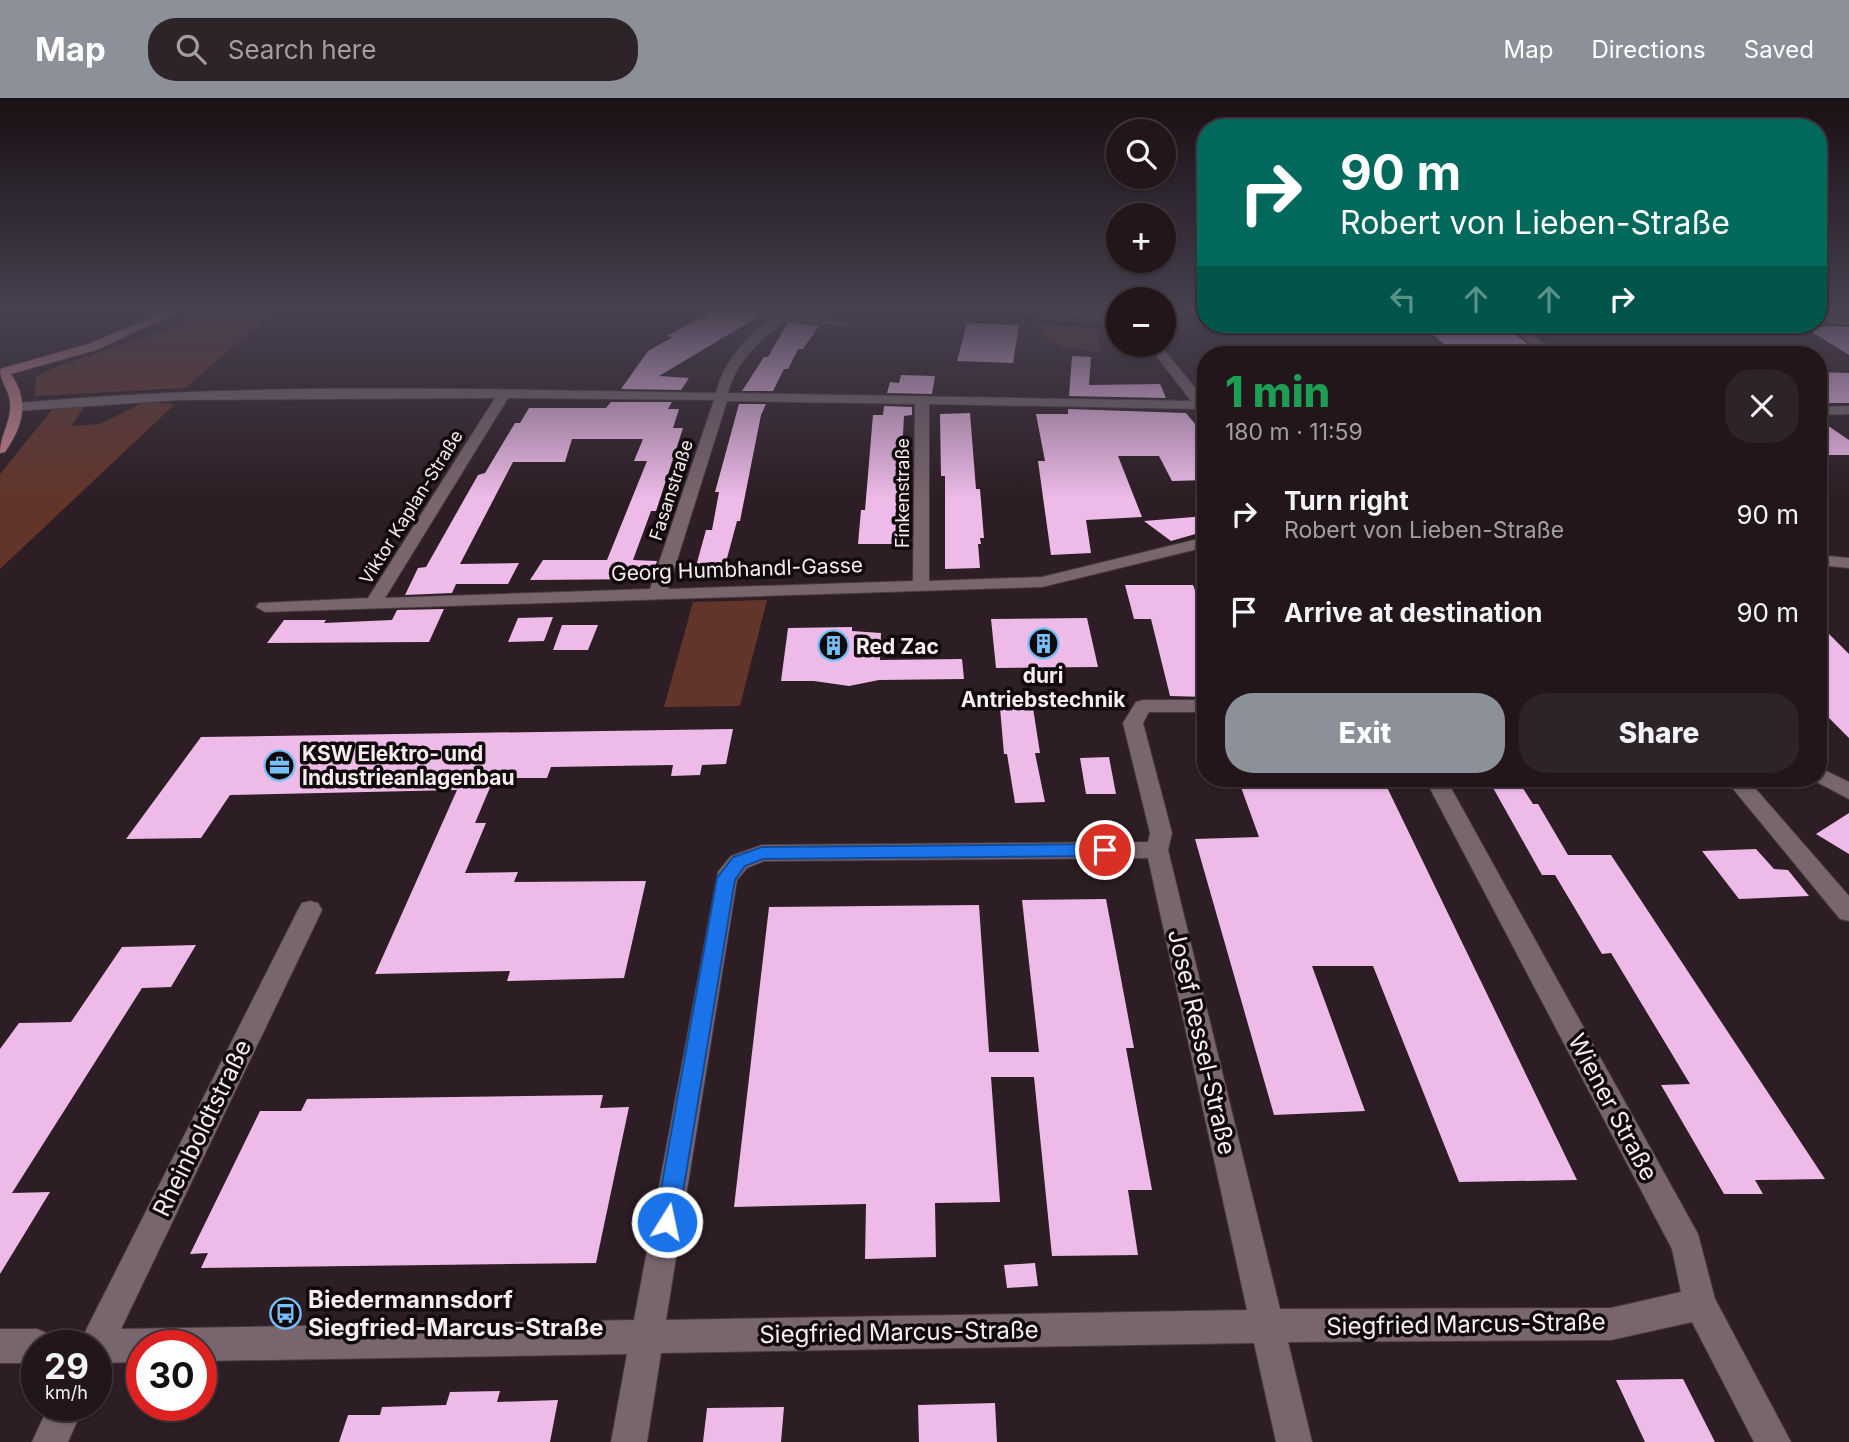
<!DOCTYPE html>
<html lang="en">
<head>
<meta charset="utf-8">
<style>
	body { margin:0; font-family:Inter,sans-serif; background:#2e2328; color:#f1f3f6; height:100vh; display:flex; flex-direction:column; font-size:26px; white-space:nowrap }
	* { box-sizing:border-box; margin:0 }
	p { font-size:23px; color:#a29fa3 }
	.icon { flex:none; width:38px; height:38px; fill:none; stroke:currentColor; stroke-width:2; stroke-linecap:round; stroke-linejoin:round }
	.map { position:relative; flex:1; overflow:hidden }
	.panel { position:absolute; left:1197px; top:248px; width:630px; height:441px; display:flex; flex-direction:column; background:#22161b; border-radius:28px; box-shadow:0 2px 5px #0004,0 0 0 2px #3f353a }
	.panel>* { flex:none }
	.banner { position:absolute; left:1197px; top:21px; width:630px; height:214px; border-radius:28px; box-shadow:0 2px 5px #0004,0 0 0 2px #3f353a; background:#00695c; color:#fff; overflow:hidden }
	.fabs { position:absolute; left:1106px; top:21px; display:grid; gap:14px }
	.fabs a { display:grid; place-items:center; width:70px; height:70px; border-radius:50%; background:#22161b; box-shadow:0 2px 5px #0004,0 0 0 2px #3f353a; font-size:35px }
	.speed { position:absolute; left:21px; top:1232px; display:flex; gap:14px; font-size:35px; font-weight:700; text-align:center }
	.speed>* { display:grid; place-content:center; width:91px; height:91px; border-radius:50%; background:#22161b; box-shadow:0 2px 5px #0004,0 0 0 2px #3f353a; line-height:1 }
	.speed small { font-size:18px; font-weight:400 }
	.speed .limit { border:10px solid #d22; background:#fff; color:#111 }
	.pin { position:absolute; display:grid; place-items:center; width:60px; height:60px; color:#fff; margin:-30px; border:4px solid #fff; border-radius:50%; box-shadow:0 2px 7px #0007 }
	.me { position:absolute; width:77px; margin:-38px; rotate:10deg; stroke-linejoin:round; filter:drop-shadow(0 0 5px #0008) }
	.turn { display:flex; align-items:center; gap:24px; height:147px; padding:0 28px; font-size:32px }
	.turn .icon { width:91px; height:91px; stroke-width:2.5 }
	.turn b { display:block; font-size:49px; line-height:60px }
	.lanes { display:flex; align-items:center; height:66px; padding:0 28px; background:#0003; justify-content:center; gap:35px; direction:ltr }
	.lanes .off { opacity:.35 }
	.round { display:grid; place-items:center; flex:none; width:74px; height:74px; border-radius:28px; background:#2e2328 }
	.head { display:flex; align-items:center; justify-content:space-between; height:119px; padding:0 28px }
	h1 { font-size:42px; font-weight:800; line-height:52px; color:#1e9e55 }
	.cta { display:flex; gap:14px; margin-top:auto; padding:14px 28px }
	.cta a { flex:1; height:80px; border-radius:28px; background:#8c9099; color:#fff; font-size:28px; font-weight:800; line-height:80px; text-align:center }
	.cta a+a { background:#2e2328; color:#f1f3f6 }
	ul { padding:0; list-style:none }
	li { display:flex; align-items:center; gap:21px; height:98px; padding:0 28px }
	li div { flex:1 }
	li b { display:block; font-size:26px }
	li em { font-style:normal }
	header { display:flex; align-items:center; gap:42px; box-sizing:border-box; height:98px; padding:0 35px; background:#8c9099; color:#fff }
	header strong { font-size:33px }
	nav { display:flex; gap:38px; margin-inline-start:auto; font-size:24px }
	.search { width:490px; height:63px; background:#2e2328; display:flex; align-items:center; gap:18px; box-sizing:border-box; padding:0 24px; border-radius:28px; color:#a29fa3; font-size:26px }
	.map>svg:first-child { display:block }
</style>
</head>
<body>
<header>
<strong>Map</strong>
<div class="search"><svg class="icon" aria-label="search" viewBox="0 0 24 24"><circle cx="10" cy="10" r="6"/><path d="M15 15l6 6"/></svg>Search here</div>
<nav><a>Map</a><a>Directions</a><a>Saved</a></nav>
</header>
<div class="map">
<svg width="1849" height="1344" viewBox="0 0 1849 1344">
	<rect width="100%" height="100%" fill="#2d1d24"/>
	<path fill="#63352a" d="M197,214H274L185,290L35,298L36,279L53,270L174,229Z
		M968,214H1020L1118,228V234L1097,233L1100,255L1052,246L1033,224Z
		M144,304L175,306L0,471V376L54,309L87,305L71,328L100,326Z
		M767,502L740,608L664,609L693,504Z"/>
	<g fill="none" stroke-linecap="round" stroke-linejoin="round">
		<path stroke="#160026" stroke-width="4.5" d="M987,214L1054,225L1118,230
			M1257,235L1264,226"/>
	</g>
	<path fill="#eebbe8" d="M710,214H766L659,278L689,280L681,292L621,291L648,253L673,239L667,238Z
		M788,224L819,228L803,251H798L788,271H784L773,293H742L764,259H768Z
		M967,225L1019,227L1013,265L957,263Z
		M1503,226L1541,257H1457L1423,228Z
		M1802,228L1849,229V257Z
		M1072,258L1091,259L1089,287L1160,286L1166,300L1069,298Z
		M1818,274L1849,275V305H1818Z
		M901,277L935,278L932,296L887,295L890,284L899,285Z
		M611,304H672L668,311H679L673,330H683L656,413H651L633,462L657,463L651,481L530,482L543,462H607L647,363H634L643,341H572L565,364H513L460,466L519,465L508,486H456L452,495L405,497L418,470L426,469L478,377L485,375L515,325H520L529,310H606Z
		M739,306H766L761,317L740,423H737L722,479H693L706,432H712L719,394H715Z
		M884,308L912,309V317L904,318L897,446H858L861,412H865L873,317H883Z
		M1068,311L1186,315L1206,339V382L1172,383L1159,358H1118L1142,419L1086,422L1091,455L1051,457L1038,363H1045L1036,316H1068Z
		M970,315L976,391H980L984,440H980L981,446H978L980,470L945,471V378H941L940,316Z
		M1818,321L1849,342V357H1818Z
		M1206,418V433L1171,443L1144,423Z
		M1125,487H1193L1199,503H1206V599L1170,598L1151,521H1134Z
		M444,511L429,544L267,545L284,522H326L324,525L392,522L397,512Z
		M553,519L544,543L508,544L518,520Z
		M1087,520L1098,569L996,570L991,521Z
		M1818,525L1849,556V640L1818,609Z
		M562,527H598L588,552H553Z
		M852,529V533L881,535L880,562L962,561L964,581L879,582L849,588L814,583H781L788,530Z
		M1000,610H1033L1040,655H1035L1045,704L1015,705L1007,656H1004Z
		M733,631L726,666L702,667L700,677L671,678L673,667L551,669L547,680H494L475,725H486L465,775L518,774L514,784L646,783L624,880L507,883L510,873L375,876L457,692L230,697L201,740L126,741L201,639Z
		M1109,659L1116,696H1086L1080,660Z
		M1238,681H1383L1577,1082L1459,1084L1373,868H1312L1365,1013L1274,1017L1195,741L1259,739Z
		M1488,681H1517L1533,706H1538L1568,757H1611L1825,1081L1755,1082L1763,1096H1724L1661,987L1690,986L1611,855L1602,856L1555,777H1542Z
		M1849,715V756L1816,736Z
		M1756,751L1774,771L1788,772L1809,798L1739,801L1702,753Z
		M1106,801L1134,950H1126L1152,1092H1128L1138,1157L1052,1158L1034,979H991L1000,1104L935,1105L936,1159L865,1161L866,1106L734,1109L769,809L979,807L989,954H1039L1022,802Z
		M196,847L171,889L142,890L12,1095L50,1094L0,1176V951L19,925L71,924L122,849Z
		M603,997L600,1010L629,1009L596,1165L201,1170L208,1155L190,1156L260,1013H301L307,1001Z
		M1035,1165L1038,1188L1007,1190L1004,1167Z
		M1683,1281L1715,1344H1645L1616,1282Z
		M500,1293L497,1304L558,1302L550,1344H339L348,1317H380L382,1309L446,1307L450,1294Z
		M995,1305L997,1344H919L918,1307Z
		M784,1309L781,1344H703L707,1310Z"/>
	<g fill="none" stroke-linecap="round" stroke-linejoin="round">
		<defs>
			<path id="minor" d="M784,214L848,225L842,228L786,221C762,241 736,262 728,295L1191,303L1148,247H1160L1206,303V317L1197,311L929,306V483L1042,479L1206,439V449L1042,489L265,514L256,509L259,505L368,500L495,300L179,302L18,313L11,309L18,305C250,284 483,291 716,295C723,264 754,226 784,214ZM508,300L714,302L650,491L385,500ZM727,303L915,306L913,483L668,491Z
				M1047,214L1118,217V223L1053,217Z
				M1818,218L1849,220V226L1818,224Z
				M1507,226H1520L1558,257H1545Z
				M1849,308V316L1818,317V309Z
				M1818,457L1849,460V470L1818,467Z
				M1143,602H1206V614H1149L1143,625L1172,735L1168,752L1280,1211L1611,1210L1681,1194L1672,1151L1425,681H1446L1698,1136L1715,1201L1791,1344H1754L1692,1224L1611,1242L1288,1244L1312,1344H1276L1254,1245L661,1255L647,1344H611L627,1256L201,1263V1248H142V1264L96,1265V1248H78L298,812L302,805L310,803L318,805L322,812L121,1231L634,1222L718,774L731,758L762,747L1148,744L1150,735L1123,625L1136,604ZM1148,760L1247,1212L666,1222L737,782L747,770L764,763Z
				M1818,669L1849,684V701L1811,681H1818Z
				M1725,681H1747L1849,798V823L1840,821Z
				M0,1231H37L49,1236L54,1248H37V1265H0Z
				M49,1307H84L68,1344H32Z"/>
			<path id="major" d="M164,214H179L96,252L11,276C30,304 23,328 5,354L0,355C0,337 12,323 10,304C9,292 0,283 0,271L88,246Z"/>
		</defs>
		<use href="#minor" stroke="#46393f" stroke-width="2"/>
		<use href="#major" stroke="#46393f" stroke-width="2"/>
		<use href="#minor" fill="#78656d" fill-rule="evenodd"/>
		<use href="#major" fill="#c5828c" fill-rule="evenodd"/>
	</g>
	<linearGradient id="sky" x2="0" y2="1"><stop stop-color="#191014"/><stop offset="0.53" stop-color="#464050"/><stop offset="1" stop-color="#464050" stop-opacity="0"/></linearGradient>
	<rect width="1849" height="402" fill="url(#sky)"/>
	<path fill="#1a73e8" stroke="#114b97" stroke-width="2" d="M1105,746L1113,752L1105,758L763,761L745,768L735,782L678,1124L675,1133L667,1136L659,1133L655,1124L717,780L733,759L762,749Z"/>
	<defs>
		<symbol id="building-ring" viewBox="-11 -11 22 22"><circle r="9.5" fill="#110a0d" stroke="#77bff7" stroke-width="1.5"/><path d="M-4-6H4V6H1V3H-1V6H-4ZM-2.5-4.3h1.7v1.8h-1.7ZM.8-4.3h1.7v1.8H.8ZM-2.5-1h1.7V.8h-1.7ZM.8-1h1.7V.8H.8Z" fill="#77bff7"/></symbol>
		<symbol id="office-ring" viewBox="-11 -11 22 22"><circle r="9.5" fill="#110a0d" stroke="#77bff7" stroke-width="1.5"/><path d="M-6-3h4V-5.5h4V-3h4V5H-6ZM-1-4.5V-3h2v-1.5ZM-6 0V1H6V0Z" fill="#77bff7"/></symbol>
		<symbol id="bus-ring" viewBox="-11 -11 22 22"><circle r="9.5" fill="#110a0d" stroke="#77bff7" stroke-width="1.5"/><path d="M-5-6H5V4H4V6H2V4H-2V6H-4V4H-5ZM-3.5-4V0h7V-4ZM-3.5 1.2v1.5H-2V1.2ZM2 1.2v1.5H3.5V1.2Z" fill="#77bff7"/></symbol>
	</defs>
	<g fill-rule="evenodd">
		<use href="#building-ring" x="1026" y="528" width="35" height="35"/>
		<use href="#building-ring" x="816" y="530" width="35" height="35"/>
		<use href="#office-ring" x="262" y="650" width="35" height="35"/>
		<use href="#bus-ring" x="268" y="1198" width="35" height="35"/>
	</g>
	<g text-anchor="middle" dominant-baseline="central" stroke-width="7" stroke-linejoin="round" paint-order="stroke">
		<g font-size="18" fill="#f7ecf0" stroke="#110a0d">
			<text transform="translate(671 392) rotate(-72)">Fasanstraße</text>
			<text transform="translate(902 395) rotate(-90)">Finkenstraße</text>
			<text transform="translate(411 409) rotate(-58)">Viktor Kaplan-Straße</text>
		</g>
		<g font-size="21" fill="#f7ecf0" stroke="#110a0d">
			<text transform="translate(737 471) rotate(-2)">Georg Humbhandl-Gasse</text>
		</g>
		<g font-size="21" font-weight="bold" fill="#f7ecf0" stroke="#110a0d" text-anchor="start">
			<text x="856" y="548">Red Zac</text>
			<text x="1043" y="577" text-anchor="middle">duri<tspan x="1043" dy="24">Antriebstechnik</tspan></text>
			<text x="302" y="655">KSW Elektro- und<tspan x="302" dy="24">Industrieanlagenbau</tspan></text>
		</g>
		<g font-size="24" fill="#f7ecf0" stroke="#110a0d">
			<text transform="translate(1202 944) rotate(77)">Josef Ressel-Straße</text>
			<text transform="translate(1613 1009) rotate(62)">Wiener Straße</text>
			<text transform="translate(202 1030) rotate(-64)">Rheinboldtstraße</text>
			<text transform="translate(1466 1226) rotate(-1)">Siegfried Marcus-Straße</text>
			<text transform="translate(899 1234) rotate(-1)">Siegfried Marcus-Straße</text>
		</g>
		<g font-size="24" font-weight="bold" fill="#f7ecf0" stroke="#110a0d" text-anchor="start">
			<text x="308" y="1201">Biedermannsdorf<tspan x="308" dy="28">Siegfried-Marcus-Straße</tspan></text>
		</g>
	</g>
</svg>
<div class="fabs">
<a><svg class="icon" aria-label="search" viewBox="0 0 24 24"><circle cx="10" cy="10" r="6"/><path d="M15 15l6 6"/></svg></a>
<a>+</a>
<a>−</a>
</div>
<div class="speed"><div>29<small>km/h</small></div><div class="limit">30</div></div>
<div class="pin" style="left:1105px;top:752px;background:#d93025"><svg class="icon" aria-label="arrive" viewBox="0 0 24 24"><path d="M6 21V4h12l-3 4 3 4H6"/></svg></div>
<svg class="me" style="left:667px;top:1124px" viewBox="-20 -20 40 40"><circle r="17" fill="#1a73e8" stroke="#fff" stroke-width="3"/><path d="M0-11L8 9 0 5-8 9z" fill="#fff"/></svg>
<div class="banner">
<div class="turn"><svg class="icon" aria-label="right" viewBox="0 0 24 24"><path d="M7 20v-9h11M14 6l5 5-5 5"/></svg><div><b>90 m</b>Robert von Lieben-Straße</div></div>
<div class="lanes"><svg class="icon off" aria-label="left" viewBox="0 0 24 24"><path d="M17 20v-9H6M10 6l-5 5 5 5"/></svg><svg class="icon off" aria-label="ahead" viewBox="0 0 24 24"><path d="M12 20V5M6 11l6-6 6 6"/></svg><svg class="icon off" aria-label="ahead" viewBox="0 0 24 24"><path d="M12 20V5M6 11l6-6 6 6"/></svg><svg class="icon" aria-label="right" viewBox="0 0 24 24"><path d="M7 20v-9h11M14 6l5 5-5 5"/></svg></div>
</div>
<section class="panel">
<div class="head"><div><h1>1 min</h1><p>180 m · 11:59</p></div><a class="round"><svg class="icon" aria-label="close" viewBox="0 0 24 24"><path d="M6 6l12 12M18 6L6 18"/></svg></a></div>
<ul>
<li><svg class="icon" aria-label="right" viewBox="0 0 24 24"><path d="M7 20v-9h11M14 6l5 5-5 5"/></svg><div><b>Turn right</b><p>Robert von Lieben-Straße</p></div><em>90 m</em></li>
<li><svg class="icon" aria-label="arrive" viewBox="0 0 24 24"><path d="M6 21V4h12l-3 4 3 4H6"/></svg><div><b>Arrive at destination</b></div><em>90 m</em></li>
</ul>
<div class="cta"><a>Exit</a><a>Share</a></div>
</section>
</div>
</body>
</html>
